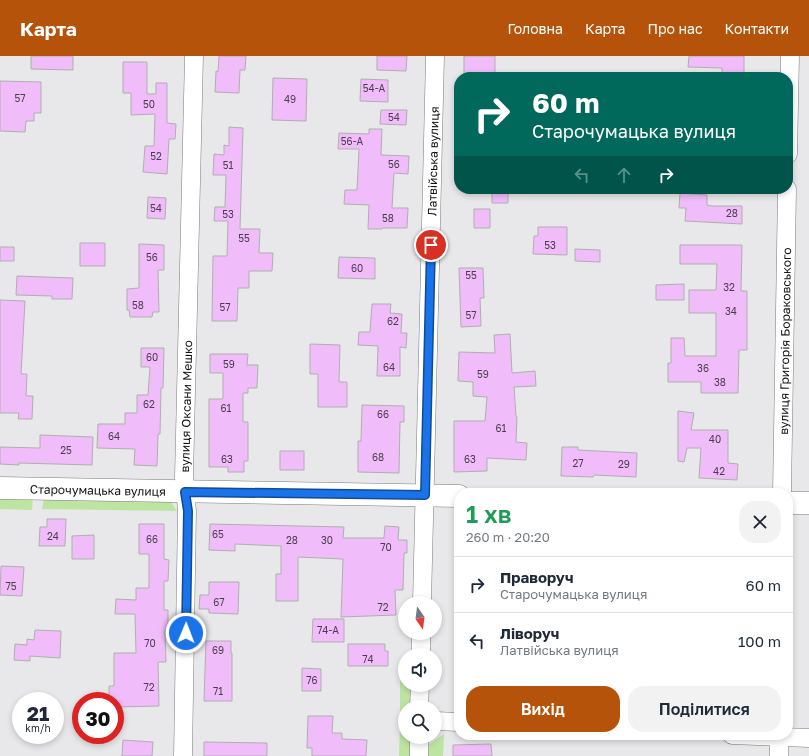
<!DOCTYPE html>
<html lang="uk">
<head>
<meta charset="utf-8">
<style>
	body { margin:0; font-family:"Golos Text",sans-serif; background:#f2f2f3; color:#1f2937; height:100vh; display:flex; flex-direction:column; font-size:15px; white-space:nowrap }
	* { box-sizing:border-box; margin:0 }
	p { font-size:13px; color:#747a83 }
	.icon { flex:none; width:22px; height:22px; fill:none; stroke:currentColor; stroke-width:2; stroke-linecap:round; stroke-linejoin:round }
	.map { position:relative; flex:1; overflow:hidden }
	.drawer { position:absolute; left:454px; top:432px; width:339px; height:252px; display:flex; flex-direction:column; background:#fff; border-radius:16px; box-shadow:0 2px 6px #0003 }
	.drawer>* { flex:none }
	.guide { position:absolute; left:454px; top:16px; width:339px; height:122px; border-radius:16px; box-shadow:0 2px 6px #0003; background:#00695c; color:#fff; overflow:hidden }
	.needle { width:26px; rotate:166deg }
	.controls { position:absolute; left:398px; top:540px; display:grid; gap:8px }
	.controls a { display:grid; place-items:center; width:44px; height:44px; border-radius:50%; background:#fff; box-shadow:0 2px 6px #0003; font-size:20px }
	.speed { position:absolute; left:12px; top:636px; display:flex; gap:8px; font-size:20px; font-weight:700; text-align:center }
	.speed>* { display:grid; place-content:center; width:52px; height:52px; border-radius:50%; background:#fff; box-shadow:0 2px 6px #0003; line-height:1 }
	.speed small { font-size:10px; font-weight:400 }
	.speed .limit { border:6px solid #d22; background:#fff; color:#111 }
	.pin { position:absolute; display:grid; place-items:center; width:34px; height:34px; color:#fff; margin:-17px; border:2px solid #fff; border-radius:50%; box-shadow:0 1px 4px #0007 }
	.me { position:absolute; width:44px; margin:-22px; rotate:1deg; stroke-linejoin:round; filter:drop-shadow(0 0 3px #0008) }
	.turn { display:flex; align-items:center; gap:14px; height:84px; padding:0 12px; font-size:18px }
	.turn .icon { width:52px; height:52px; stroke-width:2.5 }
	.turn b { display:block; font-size:28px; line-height:34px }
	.lanes { display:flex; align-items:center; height:38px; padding:0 12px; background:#0003; justify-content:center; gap:20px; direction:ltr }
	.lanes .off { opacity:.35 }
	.round { display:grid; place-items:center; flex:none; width:42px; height:42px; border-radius:16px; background:#f2f2f3 }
	.summary { display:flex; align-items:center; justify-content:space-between; height:68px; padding:0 12px }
	h1 { font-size:24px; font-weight:600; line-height:30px; color:#1e9e55 }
	.primary-button { display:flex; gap:8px; margin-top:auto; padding:8px 12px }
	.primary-button a { flex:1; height:46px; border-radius:16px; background:#b45309; color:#fff; font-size:16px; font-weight:600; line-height:46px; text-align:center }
	.primary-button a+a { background:#f2f2f3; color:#1f2937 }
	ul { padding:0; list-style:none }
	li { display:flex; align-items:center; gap:12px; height:56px; padding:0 12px; border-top:1px solid #e0e1e3 }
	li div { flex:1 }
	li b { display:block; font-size:15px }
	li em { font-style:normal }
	header { display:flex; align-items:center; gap:24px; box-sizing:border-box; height:56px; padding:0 20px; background:#b45309; color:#fff }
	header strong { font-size:19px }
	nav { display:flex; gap:22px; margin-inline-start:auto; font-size:14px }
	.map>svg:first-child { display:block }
</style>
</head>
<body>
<header>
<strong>Карта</strong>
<nav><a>Головна</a><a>Карта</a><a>Про нас</a><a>Контакти</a></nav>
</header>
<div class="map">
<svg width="809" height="700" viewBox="0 0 809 700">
	<rect width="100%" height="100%" fill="#e8e8ea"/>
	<path fill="#bde5a1" d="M0,441L33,443L32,454L0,453Z
		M44,442L171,446L177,455L42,453Z
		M400,614H405V629H413L412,651H405V655H400Z
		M400,666H405V681H412V700H399Z
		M444,678L443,700H428L429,689Z"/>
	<path fill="#f0bdfa" stroke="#afaeaf" d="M31,0H73V14L31,13Z
		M219,0H246L245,14H240L239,37L215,36L216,15L218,16Z
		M377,0H407L406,15L377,14Z
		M464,0H495V21H464Z
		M689,0H744V21H722V12L688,11Z
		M123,6H147V38H156V27H167V67L176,68L175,83H169L167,118L143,116L145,90H154L155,58L131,59V37H123Z
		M273,22L307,23L306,65L272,64Z
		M361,23L388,24V46L360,45Z
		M0,25L41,26V57H34V65H26L25,76L0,75Z
		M381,54H407L406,69L380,68Z
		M229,71L243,72L240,173H260L259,197H273L272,215H249V232H238L237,265H212L213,200H227L228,165H214L215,151H225L226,119H213L214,98L224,99V89L229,90Z
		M369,73H382L381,99L409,100L408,118L394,117L392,152H408L407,172H382V173H368L369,149L344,148L345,134H357L359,93H338L339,77L369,78Z
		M492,133H508V147H492Z
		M680,137L707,139V149L711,150H742V168L685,165L686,152H679Z
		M148,141L166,142L165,163L147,162Z
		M474,153H490V172H474Z
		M538,171H567V199L533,198L534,180H538Z
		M80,187H105V210H80Z
		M139,188L164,189V214H158L159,256H153L152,261H130L129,254H127V233L139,232Z
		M680,189H742L741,235H747V294H739L738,337H701V326H668V307H671V282H684L685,300H716V257H689V234H716L717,208H680Z
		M0,191H14V205H0Z
		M575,193L600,194V206L575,205Z
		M339,201L375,202V223L338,222Z
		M459,212H483L484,242H480L481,270L461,271Z
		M17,220L73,222L72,243H52V240L16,239Z
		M684,228V244H656V229Z
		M0,244L25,245L21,318H27L26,340H33L32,363H18L19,357H0Z
		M372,248H391L390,257L402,258L401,277H407L406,292L400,291V320H377L378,290L358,289L359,276H370Z
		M510,278L512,317L535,315L536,330L514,331L516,360L517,361L516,386L527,387L526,404L487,402V415L454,416V365H485L487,341L473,340V326L458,325L459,296L495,297L494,279Z
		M310,288L340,289L339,326H347V351H318V318H310Z
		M141,292H164L163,332H161L160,378H158L157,410L134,409L135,393L97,392L98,368H125V357H137V339H148L150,311H141Z
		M210,298H248L247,309H258L257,332H248V337H243V366H248V405H244V416H228V411H209V343H223V317H210Z
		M362,349L404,350V366H400L399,417L358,416V385H361Z
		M678,355L694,357L691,374H728V407L738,408L737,424L699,422L701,392H687L684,406L678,405Z
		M40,379L93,381L92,409L19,407V409L0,408V391L40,392Z
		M562,391H578V394L637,397L636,421L594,419L593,421L561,420Z
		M280,395H304V414H280Z
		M47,463H66L65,490H39L40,471H47Z
		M139,468H164V503L169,504L168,525H164V554H168V574H165L166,606H158L159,650L115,651V644H109V630H114V597H136L135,558H115L116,543L136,544V532H149V498H139Z
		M210,468L344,471L343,482H384L385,470L399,471L398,484H407V497H404L403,534H395L396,559L341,561L343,503L298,501V545H276V518H281V490L235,488V495L209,494Z
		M94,479V503H72V480Z
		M1,510L24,511L22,540L0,539Z
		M209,526H239L238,558L209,557V553H199L200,539H209Z
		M313,563H344V586H312Z
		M35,574L61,575L60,602L30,600V605L14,604L15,588L27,589V583L34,584Z
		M206,585H231V597H232V645H204Z
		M348,588H385V595H388V610H348Z
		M302,612L321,613V635H302Z
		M308,660H333L332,677H342V683L367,684L366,700H312V692H307Z
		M123,684L153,686L152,700H122Z
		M204,686L267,687V700H204Z
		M491,688L492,700H453V689Z"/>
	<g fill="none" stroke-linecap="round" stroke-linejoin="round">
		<defs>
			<g id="minor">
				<path d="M788,98L790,0"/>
				<path id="s1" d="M782,437L787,133"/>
				<path id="s2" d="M422,547L435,0"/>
				<path d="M421,599V577"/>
				<path d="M419,651L420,629"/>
				<path d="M435,665L459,666"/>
				<path d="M732,679L809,682"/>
				<path id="s3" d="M183,700L187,455L184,421L194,0"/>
				<path d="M419,700V681"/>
				<path d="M779,700V679"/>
			</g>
			<g id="tertiary">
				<path id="s4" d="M0,432L459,440"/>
				<path d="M788,447H809"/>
			</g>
		</defs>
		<use href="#minor" stroke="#7b7b7d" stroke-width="19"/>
		<use href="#tertiary" stroke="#7b7b7d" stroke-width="23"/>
		<use href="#minor" stroke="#fff" stroke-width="18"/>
		<use href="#tertiary" stroke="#fff" stroke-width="22"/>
	</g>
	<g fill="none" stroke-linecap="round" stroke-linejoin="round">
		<defs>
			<path id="route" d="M186,577L188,455L185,436L425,439L431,189"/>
		</defs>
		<use href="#route" stroke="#114b97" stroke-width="10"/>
		<use href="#route" stroke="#1a73e8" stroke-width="7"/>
	</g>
	<g text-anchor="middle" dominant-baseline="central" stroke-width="4" stroke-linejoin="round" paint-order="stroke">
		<g font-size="10" fill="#4a3d4d">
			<text x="374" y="32">54-А</text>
			<text x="20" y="42">57</text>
			<text x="290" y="43">49</text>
			<text x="149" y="48">50</text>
			<text x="394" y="61">54</text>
			<text x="352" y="85">56-А</text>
			<text x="156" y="100">52</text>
			<text x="394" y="108">56</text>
			<text x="228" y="109">51</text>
			<text x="156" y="152">54</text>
			<text x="732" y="157">28</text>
			<text x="228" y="158">53</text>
			<text x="388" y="162">58</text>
			<text x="244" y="182">55</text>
			<text x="550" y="189">53</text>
			<text x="152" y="201">56</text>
			<text x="357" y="212">60</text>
			<text x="471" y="219">55</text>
			<text x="729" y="231">32</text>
			<text x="138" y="249">58</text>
			<text x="225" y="251">57</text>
			<text x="731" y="255">34</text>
			<text x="471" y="259">57</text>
			<text x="393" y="265">62</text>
			<text x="152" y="301">60</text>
			<text x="229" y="308">59</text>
			<text x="389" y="311">64</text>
			<text x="703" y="312">36</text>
			<text x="483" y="318">59</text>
			<text x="720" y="326">38</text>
			<text x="149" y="348">62</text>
			<text x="226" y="352">61</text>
			<text x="383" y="358">66</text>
			<text x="501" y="372">61</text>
			<text x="114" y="380">64</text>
			<text x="715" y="383">40</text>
			<text x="66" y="394">25</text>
			<text x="378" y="401">68</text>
			<text x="227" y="403">63</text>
			<text x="470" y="403">63</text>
			<text x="578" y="407">27</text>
			<text x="624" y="408">29</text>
			<text x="719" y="415">42</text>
			<text x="218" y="478">65</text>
			<text x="53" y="480">24</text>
			<text x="152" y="483">66</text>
			<text x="292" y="484">28</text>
			<text x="327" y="484">30</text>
			<text x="386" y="491">70</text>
			<text x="11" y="530">75</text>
			<text x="219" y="546">67</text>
			<text x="383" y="551">72</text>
			<text x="328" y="574">74-А</text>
			<text x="150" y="587">70</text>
			<text x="218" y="594">69</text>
			<text x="368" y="603">74</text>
			<text x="312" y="624">76</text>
			<text x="149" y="631">72</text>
			<text x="218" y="635">71</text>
		</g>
		<g font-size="12" fill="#121213" stroke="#f5f6f7">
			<text stroke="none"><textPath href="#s2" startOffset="442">Латвійська вулиця</textPath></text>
			<text stroke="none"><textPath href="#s1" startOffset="152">вулиця Григорія Бораковського</textPath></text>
			<text stroke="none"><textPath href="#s3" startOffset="350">вулиця Оксани Мешко</textPath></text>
			<text stroke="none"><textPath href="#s4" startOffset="98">Старочумацька вулиця</textPath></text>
		</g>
	</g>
</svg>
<div class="controls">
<a><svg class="needle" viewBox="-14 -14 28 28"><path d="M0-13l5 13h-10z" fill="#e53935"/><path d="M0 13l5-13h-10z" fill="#747a83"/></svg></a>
<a><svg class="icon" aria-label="sound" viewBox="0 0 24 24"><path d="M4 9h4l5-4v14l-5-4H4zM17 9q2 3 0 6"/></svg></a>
<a><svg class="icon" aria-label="search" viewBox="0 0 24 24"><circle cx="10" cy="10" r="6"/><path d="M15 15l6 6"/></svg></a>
</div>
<div class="speed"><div>21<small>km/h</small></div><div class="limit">30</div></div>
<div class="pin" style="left:431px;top:189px;background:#d93025"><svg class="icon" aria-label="arrive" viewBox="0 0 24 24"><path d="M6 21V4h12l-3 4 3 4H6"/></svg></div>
<svg class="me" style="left:186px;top:577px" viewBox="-20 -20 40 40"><circle r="17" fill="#1a73e8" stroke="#fff" stroke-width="3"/><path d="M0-11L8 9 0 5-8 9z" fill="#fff"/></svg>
<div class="guide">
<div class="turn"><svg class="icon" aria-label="right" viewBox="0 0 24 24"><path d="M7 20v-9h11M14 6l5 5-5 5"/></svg><div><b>60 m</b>Старочумацька вулиця</div></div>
<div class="lanes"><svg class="icon off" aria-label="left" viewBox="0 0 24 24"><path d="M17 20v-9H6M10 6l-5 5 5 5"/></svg><svg class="icon off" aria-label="ahead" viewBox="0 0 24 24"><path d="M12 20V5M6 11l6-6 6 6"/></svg><svg class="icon" aria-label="right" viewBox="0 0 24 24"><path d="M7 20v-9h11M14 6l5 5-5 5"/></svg></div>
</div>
<section class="drawer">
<div class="summary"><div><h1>1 хв</h1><p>260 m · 20:20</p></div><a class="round"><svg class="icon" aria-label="close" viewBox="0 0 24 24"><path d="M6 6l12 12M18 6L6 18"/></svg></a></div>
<ul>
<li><svg class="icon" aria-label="right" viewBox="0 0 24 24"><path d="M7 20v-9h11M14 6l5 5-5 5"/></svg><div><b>Праворуч</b><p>Старочумацька вулиця</p></div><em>60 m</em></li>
<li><svg class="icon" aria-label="left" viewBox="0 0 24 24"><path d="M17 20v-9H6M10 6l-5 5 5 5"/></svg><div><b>Ліворуч</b><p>Латвійська вулиця</p></div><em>100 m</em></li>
</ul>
<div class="primary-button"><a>Вихід</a><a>Поділитися</a></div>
</section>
</div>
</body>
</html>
